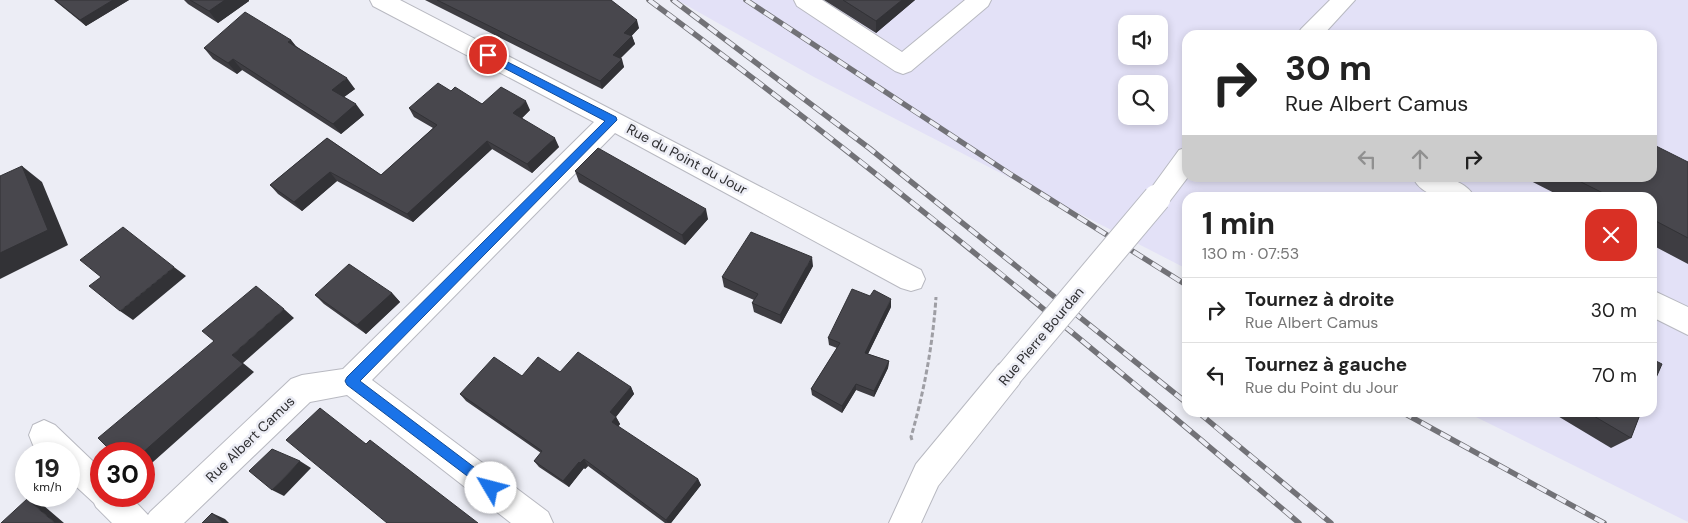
<!DOCTYPE html>
<html lang="fr">
<head>
<meta charset="utf-8">
<style>
	body { margin:0; font-family:"DM Sans",sans-serif; background:#f2f2f2; color:#222; height:100vh; display:flex; flex-direction:column; font-size:19px; white-space:nowrap }
	* { box-sizing:border-box; margin:0 }
	p { font-size:16px; color:#767676 }
	.icon { flex:none; width:28px; height:28px; fill:none; stroke:currentColor; stroke-width:2; stroke-linecap:round; stroke-linejoin:round }
	.map { position:relative; flex:1; overflow:hidden }
	.side { position:absolute; left:1182px; top:192px; width:475px; height:225px; display:flex; flex-direction:column; background:#fff; border-radius:15px; box-shadow:0 2px 8px #0003 }
	.side>* { flex:none }
	.hud { position:absolute; left:1182px; top:30px; width:475px; height:152px; border-radius:15px; box-shadow:0 2px 8px #0003; background:#fff; color:#222; overflow:hidden }
	.controls { position:absolute; left:1118px; top:15px; display:grid; gap:10px }
	.controls a { display:grid; place-items:center; width:50px; height:50px; border-radius:10px; background:#fff; box-shadow:0 2px 8px #0003; font-size:25px }
	.speed { position:absolute; left:15px; top:442px; display:flex; gap:10px; font-size:25px; font-weight:700; text-align:center }
	.speed>* { display:grid; place-content:center; width:65px; height:65px; border-radius:50%; background:#fff; box-shadow:0 2px 8px #0003; line-height:1 }
	.speed small { font-size:12px; font-weight:400 }
	.speed .limit { border:8px solid #d22; background:#fff; color:#111 }
	.pin { position:absolute; display:grid; place-items:center; width:42px; height:42px; color:#fff; margin:-21px; border:2px solid #fff; border-radius:50%; box-shadow:0 1px 5px #0007 }
	.me { position:absolute; width:55px; margin:-28px; rotate:307deg; stroke-linejoin:round; filter:drop-shadow(0 0 4px #0008) }
	.turn { display:flex; align-items:center; gap:18px; height:105px; padding:0 20px; font-size:22px }
	.turn .icon { width:65px; height:65px; stroke-width:2.5 }
	.turn b { display:block; font-size:35px; line-height:42px }
	.lanes { display:flex; align-items:center; height:48px; padding:0 20px; background:#0003; justify-content:center; gap:25px; direction:ltr }
	.lanes .off { opacity:.35 }
	.round { display:grid; place-items:center; flex:none; width:52px; height:52px; border-radius:15px; background:#f2f2f2 }
	.headline { display:flex; align-items:center; justify-content:space-between; height:85px; padding:0 20px }
	h1 { font-size:30px; font-weight:700; line-height:38px }
	ul { padding:0; list-style:none }
	li { display:flex; align-items:center; gap:15px; height:65px; padding:0 20px; border-top:1px solid #e0e0e0 }
	li div { flex:1 }
	li b { display:block; font-size:19px }
	li em { font-style:normal }
	.map>svg:first-child { display:block }
</style>
</head>
<body>
<div class="map">
<svg width="1688" height="523" viewBox="0 0 1688 523">
	<rect width="100%" height="100%" fill="#ecedf5"/>
	<path fill="#e3e1f7" fill-rule="evenodd" d="M677,0H1688V522L1468,413L1652,412V198H1188L1187,269L814,77ZM1126,24H1159V56H1126ZM1188,35H1652V178H1188ZM1126,84H1159V116H1126Z"/>
	<g fill="none" stroke-linecap="round" stroke-linejoin="round">
		<defs>
			<path id="minor" d="M370,0H400L921,270L925,279L921,288L911,291L901,288L615,133L372,380L548,512L553,523H511L347,395L310,402L184,523H112L96,507L94,503L69,480V454H42L33,445L29,435L33,425L44,420L55,425L101,469V496H130L148,515L150,512L291,379L302,375L343,369L594,122L373,6Z
				M794,0H822L902,52L965,0H991L988,6L911,71L903,74L895,71L797,6Z
				M1330,0H1355L1323,35H1297L1301,29Z
				M1188,147V177L1166,206L1157,209L1148,206L1144,198L1179,150Z
				M1413,178C1434,175 1464,176 1475,198C1453,198 1425,201 1413,178Z
				M1652,290L1688,307V335L1652,317Z
				M1009,360L1019,364L1024,374L1019,384L938,486L921,523H889L916,464L999,364Z"/>
		</defs>
		<use href="#minor" stroke="#b8b9c1" stroke-width="2"/>
		<path stroke="#9e9ea4" stroke-width="3" stroke-dasharray="5 2.5" stroke-linecap="butt" d="M912,440L911,437C924,392 933,344 936,297"/>
		<use href="#minor" fill="#fff" fill-rule="evenodd"/>
		<defs>
			<path id="rail" d="M649,0C873,166 1087,342 1299,523
				M673,0L869,148L1188,404
				M746,0L1010,174L1188,286
				M1198,412L1331,523
				M1402,412L1604,523"/>
		</defs>
		<use href="#rail" stroke="#727277" stroke-width="5.5"/>
		<use href="#rail" stroke="#ecedf5" stroke-width="4" stroke-dasharray="11" stroke-linecap="butt"/>
		<defs>
			<path id="minor-bridge" d="M1009,374L1157,198"/>
		</defs>
		<use href="#minor-bridge" stroke="#b8b9c1" stroke-width="29" stroke-linecap="butt"/>
		<use href="#minor-bridge" stroke="#fff" stroke-width="27"/>
	</g>
	<path fill="#3e3d42" d="M54,0H129L86,26Z
		M184,0H249V1L218,23L188,4Z
		M425,0H611L639,28L631,36H632L635,44L620,58L624,67L602,89Z
		M824,0H915L876,33Z
		M291,40L296,46L355,89L344,97L364,115L341,134L242,70L237,74L213,59L204,48Z
		M451,91L482,104L530,110L522,118L559,147L532,173L492,149L413,222L337,181L302,211L278,194L270,185L327,138L381,175L433,128L414,117L409,108Z
		M1688,162V264L1652,245V198H1564L1525,178H1652Z
		M575,171L708,219L685,245L579,182Z
		M813,266L781,324L754,312L752,303L754,300L724,287L722,277Z
		M392,293L400,302L366,334L324,304L315,295Z
		M891,307L868,354L889,361L888,368L874,397L856,390L842,413L812,395L811,389L837,348L829,345L828,338Z
		M560,372L631,387L634,394L616,417L620,424L618,427L698,479L701,485L671,523H665L588,466L585,469L584,468L569,487L539,467L534,461L541,453L466,401L460,394L522,376Z
		M1551,412H1641L1631,438L1611,448Z"/>
	<path fill="#323236" d="M113,0H129L86,26L80,20Z
		M225,0H249V1L218,23L209,11Z
		M902,0H915L876,33V21Z
		M637,20L639,28L627,41L624,33Z
		M632,36L635,44L616,63L613,55Z
		M291,40L299,51L288,42Z
		M233,59L242,70L237,74L228,63Z
		M622,59L624,67L602,89L600,81Z
		M347,78L355,89L340,100L332,90Z
		M526,101L530,110L518,122L513,113Z
		M356,104L364,115L341,134L333,124Z
		M555,138L559,147L532,173L527,164Z
		M487,141L492,149L413,222L407,214Z
		M22,166L42,182L68,245L0,279V253Z
		M330,172L337,181L302,211L294,202Z
		M706,209L708,219L685,245L682,235Z
		M812,257L813,266L781,324L780,315Z
		M174,267L186,276L133,320L120,311Z
		M392,293L400,302L366,334L357,325Z
		M891,299V307L865,360V353Z
		M284,309L294,318L243,363L254,372L144,470V454H141L232,355Z
		M889,361L888,368L874,397V391Z
		M856,384V390L842,413V406Z
		M631,387L634,394L614,419L610,412Z
		M616,417L620,424L616,429L612,422Z
		M584,459L588,466L585,469L580,463Z
		M300,461L311,468L284,496L272,490Z
		M579,462L584,468L569,487L563,481Z
		M698,479L701,485L671,523H668L666,520Z
		M27,499L43,505L64,523H55Z
		M212,513L225,519L229,523H223Z"/>
	<path fill="#48474d" stroke="#323236" d="M55,0H113L80,20Z
		M190,0H225L209,11Z
		M437,0H611L637,20L624,33L632,36L613,55L622,59L600,81Z
		M843,0H902L876,21Z
		M245,12L291,40L288,42L347,78L332,90L356,104L333,124L233,59L228,63L204,48Z
		M438,83L451,91L455,87L482,104L501,87L526,101L513,113L555,138L527,164L487,141L407,214L330,172L294,202L270,185L327,138L381,175L437,125L409,108Z
		M1652,144L1688,162V238L1652,219V198H1613L1573,178H1652Z
		M598,148L706,209L682,235L575,171Z
		M22,166L48,230L0,253V176Z
		M123,227L174,267L120,311L89,286L101,277L80,260Z
		M751,232L812,257L780,315L752,303L758,294L722,277Z
		M349,264L392,293L357,325L315,295Z
		M256,286L284,309L232,355L243,364L141,454H114L98,438L214,341L202,331Z
		M852,289L870,296L874,290L891,299L865,353L889,361L874,391L856,384L842,406L811,389L840,343L828,338Z
		M578,352L631,387L610,412L616,417L612,422L698,479L666,520L584,459L580,463L579,462L563,481L534,461L542,451L460,394L494,357L522,376L538,357L560,372Z
		M1652,359L1662,364L1652,387Z
		M320,408L366,444L370,440L478,523H387L286,440Z
		M1587,412H1641L1631,438Z
		M272,449L300,461L272,490L249,471Z
		M27,499L55,523H1Z
		M212,513L223,523H202Z"/>
	<path fill="#1a73e8" stroke="#114b97" d="M488,52L616,117L617,120L360,381L495,483L497,488L495,492L491,494L347,385L345,381L347,377L605,121L485,58V53Z"/>
	<g text-anchor="middle" dominant-baseline="central" stroke-width="5" stroke-linejoin="round" paint-order="stroke">
		<g font-size="14" fill="#2e2e31" stroke="#ecedf5">
			<text transform="translate(687 159) rotate(28)">Rue du Point du Jour</text>
			<text transform="translate(1041 336) rotate(-50)">Rue Pierre Bourdan</text>
			<text transform="translate(250 439) rotate(-44)">Rue Albert Camus</text>
		</g>
	</g>
</svg>
<div class="controls">
<a><svg class="icon" aria-label="sound" viewBox="0 0 24 24"><path d="M4 9h4l5-4v14l-5-4H4zM17 9q2 3 0 6"/></svg></a>
<a><svg class="icon" aria-label="search" viewBox="0 0 24 24"><circle cx="10" cy="10" r="6"/><path d="M15 15l6 6"/></svg></a>
</div>
<div class="speed"><div>19<small>km/h</small></div><div class="limit">30</div></div>
<div class="pin" style="left:488px;top:55px;background:#d93025"><svg class="icon" aria-label="arrive" viewBox="0 0 24 24"><path d="M6 21V4h12l-3 4 3 4H6"/></svg></div>
<svg class="me" style="left:491px;top:488px" viewBox="-20 -20 40 40"><circle r="19" fill="#fff"/><path d="M0-13L10 11 0 6-10 11z" fill="#1a73e8"/></svg>
<div class="hud">
<div class="turn"><svg class="icon" aria-label="right" viewBox="0 0 24 24"><path d="M7 20v-9h11M14 6l5 5-5 5"/></svg><div><b>30 m</b>Rue Albert Camus</div></div>
<div class="lanes"><svg class="icon off" aria-label="left" viewBox="0 0 24 24"><path d="M17 20v-9H6M10 6l-5 5 5 5"/></svg><svg class="icon off" aria-label="ahead" viewBox="0 0 24 24"><path d="M12 20V5M6 11l6-6 6 6"/></svg><svg class="icon" aria-label="right" viewBox="0 0 24 24"><path d="M7 20v-9h11M14 6l5 5-5 5"/></svg></div>
</div>
<section class="side">
<div class="headline"><div><h1>1 min</h1><p>130 m · 07:53</p></div><a class="round" style="background:#d93025;color:#fff"><svg class="icon" aria-label="close" viewBox="0 0 24 24"><path d="M6 6l12 12M18 6L6 18"/></svg></a></div>
<ul>
<li><svg class="icon" aria-label="right" viewBox="0 0 24 24"><path d="M7 20v-9h11M14 6l5 5-5 5"/></svg><div><b>Tournez à droite</b><p>Rue Albert Camus</p></div><em>30 m</em></li>
<li><svg class="icon" aria-label="left" viewBox="0 0 24 24"><path d="M17 20v-9H6M10 6l-5 5 5 5"/></svg><div><b>Tournez à gauche</b><p>Rue du Point du Jour</p></div><em>70 m</em></li>
</ul>
</section>
</div>
</body>
</html>
